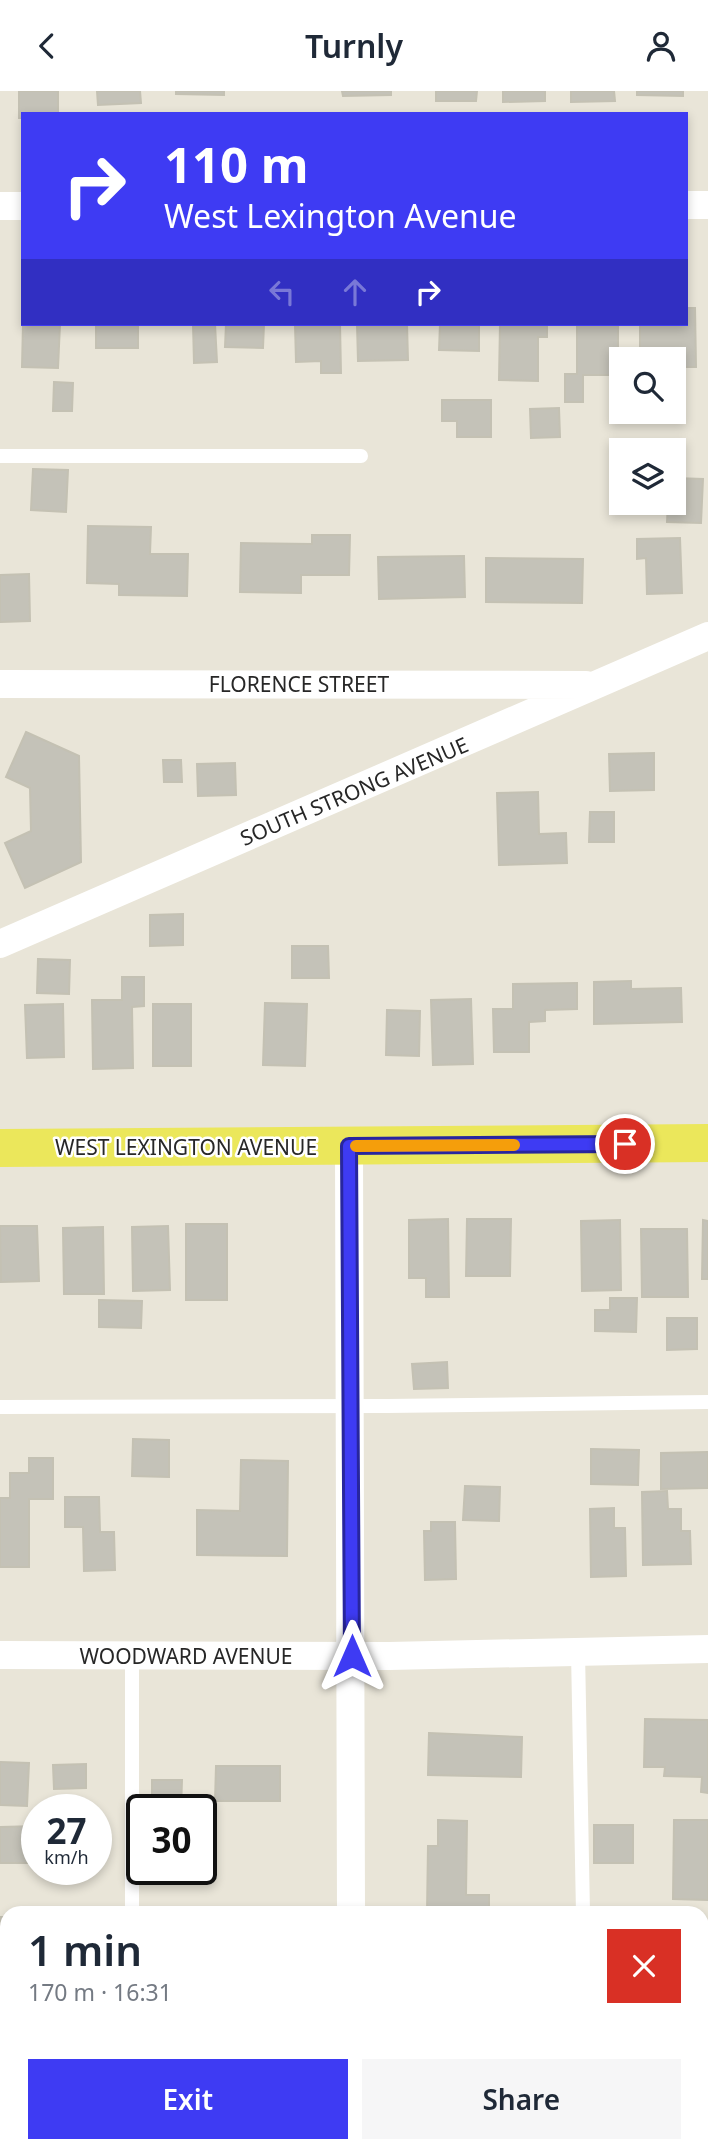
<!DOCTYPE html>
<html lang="en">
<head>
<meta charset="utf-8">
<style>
	body { margin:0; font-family:"Noto Sans",sans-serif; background:#f6f6f7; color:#1f2937; height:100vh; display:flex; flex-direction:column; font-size:26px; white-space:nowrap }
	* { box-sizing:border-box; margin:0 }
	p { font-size:23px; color:#747a83 }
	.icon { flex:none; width:38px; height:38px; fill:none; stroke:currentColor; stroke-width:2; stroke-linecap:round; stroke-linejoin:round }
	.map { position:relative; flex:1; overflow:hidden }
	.side { position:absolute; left:0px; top:1815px; width:709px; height:247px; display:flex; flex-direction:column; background:#fff; border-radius:21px 21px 0 0; box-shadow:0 4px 10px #0003 }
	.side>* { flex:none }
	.banner { position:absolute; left:21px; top:21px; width:667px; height:214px; border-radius:0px; box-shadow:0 4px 10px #0003; background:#3e3bf3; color:#fff; overflow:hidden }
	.fabs { position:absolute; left:609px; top:256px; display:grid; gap:14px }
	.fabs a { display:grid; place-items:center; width:77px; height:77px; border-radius:0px; background:#fff; box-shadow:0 4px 10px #0003; font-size:35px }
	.speed { position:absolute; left:21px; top:1703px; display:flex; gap:14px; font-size:35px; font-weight:700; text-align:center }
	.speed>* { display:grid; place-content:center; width:91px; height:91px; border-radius:50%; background:#fff; box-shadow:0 4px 10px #0003; line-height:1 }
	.speed small { font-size:18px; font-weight:400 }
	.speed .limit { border:4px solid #111; border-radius:10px; background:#fff; color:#111 }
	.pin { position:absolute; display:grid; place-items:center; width:60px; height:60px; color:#fff; margin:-30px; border:4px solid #fff; border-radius:50%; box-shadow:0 2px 7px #0007 }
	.me { position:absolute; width:77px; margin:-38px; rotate:0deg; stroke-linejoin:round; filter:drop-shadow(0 0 5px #0008) }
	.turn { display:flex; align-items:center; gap:24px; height:147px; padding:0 28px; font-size:32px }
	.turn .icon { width:91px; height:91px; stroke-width:2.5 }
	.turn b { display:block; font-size:49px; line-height:60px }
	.lanes { display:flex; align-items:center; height:66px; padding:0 28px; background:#0003; justify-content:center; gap:35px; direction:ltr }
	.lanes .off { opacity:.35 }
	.round { display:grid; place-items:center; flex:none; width:74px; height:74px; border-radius:0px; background:#f6f6f7 }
	.summary { display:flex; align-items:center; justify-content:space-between; height:119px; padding:0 28px }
	h1 { font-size:42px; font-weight:600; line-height:52px }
	.button { display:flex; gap:14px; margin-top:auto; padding:14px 28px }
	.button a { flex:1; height:80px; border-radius:0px; background:#3e3bf3; color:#fff; font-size:28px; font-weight:600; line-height:80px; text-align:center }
	.button a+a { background:#f6f6f7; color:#1f2937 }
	header { display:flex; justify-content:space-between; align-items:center; height:91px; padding:0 28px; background:#fff; font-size:32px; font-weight:600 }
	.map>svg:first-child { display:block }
</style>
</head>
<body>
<header><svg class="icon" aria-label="back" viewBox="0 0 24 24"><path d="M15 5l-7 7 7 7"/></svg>Turnly<svg class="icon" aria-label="person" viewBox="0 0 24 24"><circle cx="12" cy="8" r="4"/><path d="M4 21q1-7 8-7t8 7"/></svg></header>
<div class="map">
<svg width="708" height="2061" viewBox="0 0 708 2061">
	<rect width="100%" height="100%" fill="#e9e5d8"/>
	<path fill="#c4c2b8" stroke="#c4c1b3" stroke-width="2" d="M19,0H58V23H23V27H19Z
		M97,0H140L141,12L98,14Z
		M176,0H224V4L176,3Z
		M342,0H391V4L343,5Z
		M436,0H477L476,10H436Z
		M503,0H545V10L503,11Z
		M571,0H614L615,10L571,11Z
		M637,0H683V5L637,4Z
		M686,217H695L696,276H678L679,321L641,322V320H674V268H640V233H686Z
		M23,233H60L58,277L22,276Z
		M96,233H138V257H96Z
		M193,233H215L217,271L194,272Z
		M226,233H264L263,257L225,256Z
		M295,233H340L341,282H321V270L296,271Z
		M357,233H407L408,269L358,270Z
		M440,233H479V260L439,259Z
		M500,233H547V246H538V290L499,289Z
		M577,233H618V284H583V311H565V283H577Z
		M54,291L73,292L72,320H53Z
		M442,309H491V346H457V330H442Z
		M559,317L560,346L531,347L530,318Z
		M33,378L68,379L66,421L31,419Z
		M674,387L703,388L701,432L667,431L668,411H674Z
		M88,435L151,436L150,463H188L187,505L119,504V493L87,492Z
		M312,444H350L349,484H301V502L240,501L241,452L312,453Z
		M680,447L682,502L647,503L646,467L637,468V448Z
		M464,465L465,506L379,508L378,466Z
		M486,467L583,468L582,512L486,511Z
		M29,483L30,530L0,531V484Z
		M26,641L79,665L81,771L25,797L5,752L31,740L30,697L6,686Z
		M654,662V699L610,700L609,663Z
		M163,669H181L182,691H164Z
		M235,672L236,704L198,705L197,673Z
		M538,701L539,743L566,742L567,772L499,774L497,702Z
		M590,721H614V751H589Z
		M183,823V854L150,855V824Z
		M292,855H328L329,887H292Z
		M38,868L70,869L69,903L37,902Z
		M122,886H144V915L132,916L133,977L93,978L92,909H122Z
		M631,890V898L681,897L682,931L594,933V891Z
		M577,892V918L545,919V930L529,931V961H494L493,918H513V893Z
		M471,908L473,973L433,974L431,909Z
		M265,912L307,913L305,975L263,974Z
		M63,913L64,966L27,967L25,914Z
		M153,913H191V975H153Z
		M387,919L420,920L419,965L386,964Z
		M448,1128L449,1206H426V1187H409V1129Z
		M467,1128H511L510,1185H466Z
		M620,1129L621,1199L582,1200L581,1130Z
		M703,1129L708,1130V1188H702Z
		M186,1133H227V1209H186Z
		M0,1135H37L39,1190L1,1191Z
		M168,1135L170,1199L133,1200L132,1136Z
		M103,1136L104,1203H64L63,1137Z
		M641,1138H687L688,1206H642Z
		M610,1207H637L636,1241L595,1240V1219H610Z
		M99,1209L142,1210L141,1237L99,1236Z
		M667,1227H697V1258L667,1259Z
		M447,1271L448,1297L414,1298L412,1273Z
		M133,1348L169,1349V1386L132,1385Z
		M591,1358L639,1359L638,1394L591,1393Z
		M708,1361V1397L661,1398V1362Z
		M29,1367H53V1408H29V1476H0V1407H10V1382H29Z
		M241,1369L288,1370L287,1465L197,1464V1419L240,1420Z
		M465,1395L500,1396L499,1430L463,1429Z
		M667,1400L668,1418H681V1440H690L691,1473L643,1474L642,1401Z
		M65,1406H99L100,1441H114L115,1479L84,1480L83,1436H65Z
		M614,1417V1437H625L626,1485L591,1486L590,1418Z
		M431,1431H455L456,1488L425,1489L424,1440H431Z
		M645,1628L708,1629V1702L701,1701L702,1686L664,1685L665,1676H644Z
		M429,1642L522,1646L521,1686L428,1684Z
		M0,1671L29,1672L27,1715L0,1714Z
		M86,1673V1697L54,1698L53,1674Z
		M216,1675H280V1710H215Z
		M152,1689H182L181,1718H152Z
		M438,1729L467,1730L466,1804H489V1822H427L428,1755H438Z
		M674,1729H708V1809L673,1808Z
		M594,1734H633V1772H594Z
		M37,1735V1772H0V1736Z
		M0,1826H7V1882L0,1883Z
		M0,1961H4V1970H7V2017H0Z
		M702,1985H708V2027H702Z
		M166,2054H275L274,2061L166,2060Z"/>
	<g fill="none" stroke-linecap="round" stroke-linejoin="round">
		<path stroke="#fff" stroke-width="14" d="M0,365H361
			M0,1316L387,1315L708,1311
			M578,1561L583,1822
			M132,1564V1822
			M133,2054V2061
			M588,2054V2061"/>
		<path stroke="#fff" stroke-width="28" d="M686,114H708
			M0,115H23
			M0,593L586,594
			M0,853L708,545
			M349,1055L351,1822
			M0,1564L389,1565L708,1558
			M350,2061V2054"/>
		<path stroke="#ebe75b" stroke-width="38" d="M0,1057L708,1052"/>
	</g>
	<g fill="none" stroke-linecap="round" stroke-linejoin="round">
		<defs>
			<path id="route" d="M352,1565L349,1055L625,1053"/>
		</defs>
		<use href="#route" stroke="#28269e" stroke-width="18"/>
		<use href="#route" stroke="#3e3bf3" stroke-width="12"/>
		<path stroke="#f59e0b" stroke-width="12" d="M356,1055L514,1054"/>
	</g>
	<g text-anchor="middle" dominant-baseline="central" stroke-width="5" stroke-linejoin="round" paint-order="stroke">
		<g font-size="21" fill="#272727" stroke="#fff">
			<text x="299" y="593">FLORENCE STREET</text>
			<text transform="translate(354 700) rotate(-23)">SOUTH STRONG AVENUE</text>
			<text x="186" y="1056">WEST LEXINGTON AVENUE</text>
			<text x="186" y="1565">WOODWARD AVENUE</text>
		</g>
	</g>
</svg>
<div class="fabs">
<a><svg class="icon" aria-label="search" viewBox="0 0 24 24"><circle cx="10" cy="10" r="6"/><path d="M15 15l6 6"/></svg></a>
<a><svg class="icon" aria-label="layers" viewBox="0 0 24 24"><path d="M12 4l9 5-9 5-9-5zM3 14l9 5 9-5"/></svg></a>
</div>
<div class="speed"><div>27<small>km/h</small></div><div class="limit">30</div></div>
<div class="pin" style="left:625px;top:1053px;background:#d93025"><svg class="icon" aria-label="arrive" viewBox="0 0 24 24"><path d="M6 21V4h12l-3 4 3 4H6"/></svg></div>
<svg class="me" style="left:352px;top:1565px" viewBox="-20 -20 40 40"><path d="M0-17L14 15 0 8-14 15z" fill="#3e3bf3" stroke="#fff" stroke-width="4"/></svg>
<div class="banner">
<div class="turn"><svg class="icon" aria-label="right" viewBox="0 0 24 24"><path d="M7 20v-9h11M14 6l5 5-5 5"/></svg><div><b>110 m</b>West Lexington Avenue</div></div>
<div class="lanes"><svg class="icon off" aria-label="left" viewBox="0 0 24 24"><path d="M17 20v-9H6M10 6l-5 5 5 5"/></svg><svg class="icon off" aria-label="ahead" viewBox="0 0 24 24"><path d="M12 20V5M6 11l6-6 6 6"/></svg><svg class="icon" aria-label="right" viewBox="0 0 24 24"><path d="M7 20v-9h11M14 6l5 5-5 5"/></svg></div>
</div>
<section class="side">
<div class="summary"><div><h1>1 min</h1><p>170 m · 16:31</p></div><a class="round" style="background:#d93025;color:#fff"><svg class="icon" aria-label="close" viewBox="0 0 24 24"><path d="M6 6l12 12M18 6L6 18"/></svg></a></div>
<div class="button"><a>Exit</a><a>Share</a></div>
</section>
</div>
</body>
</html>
